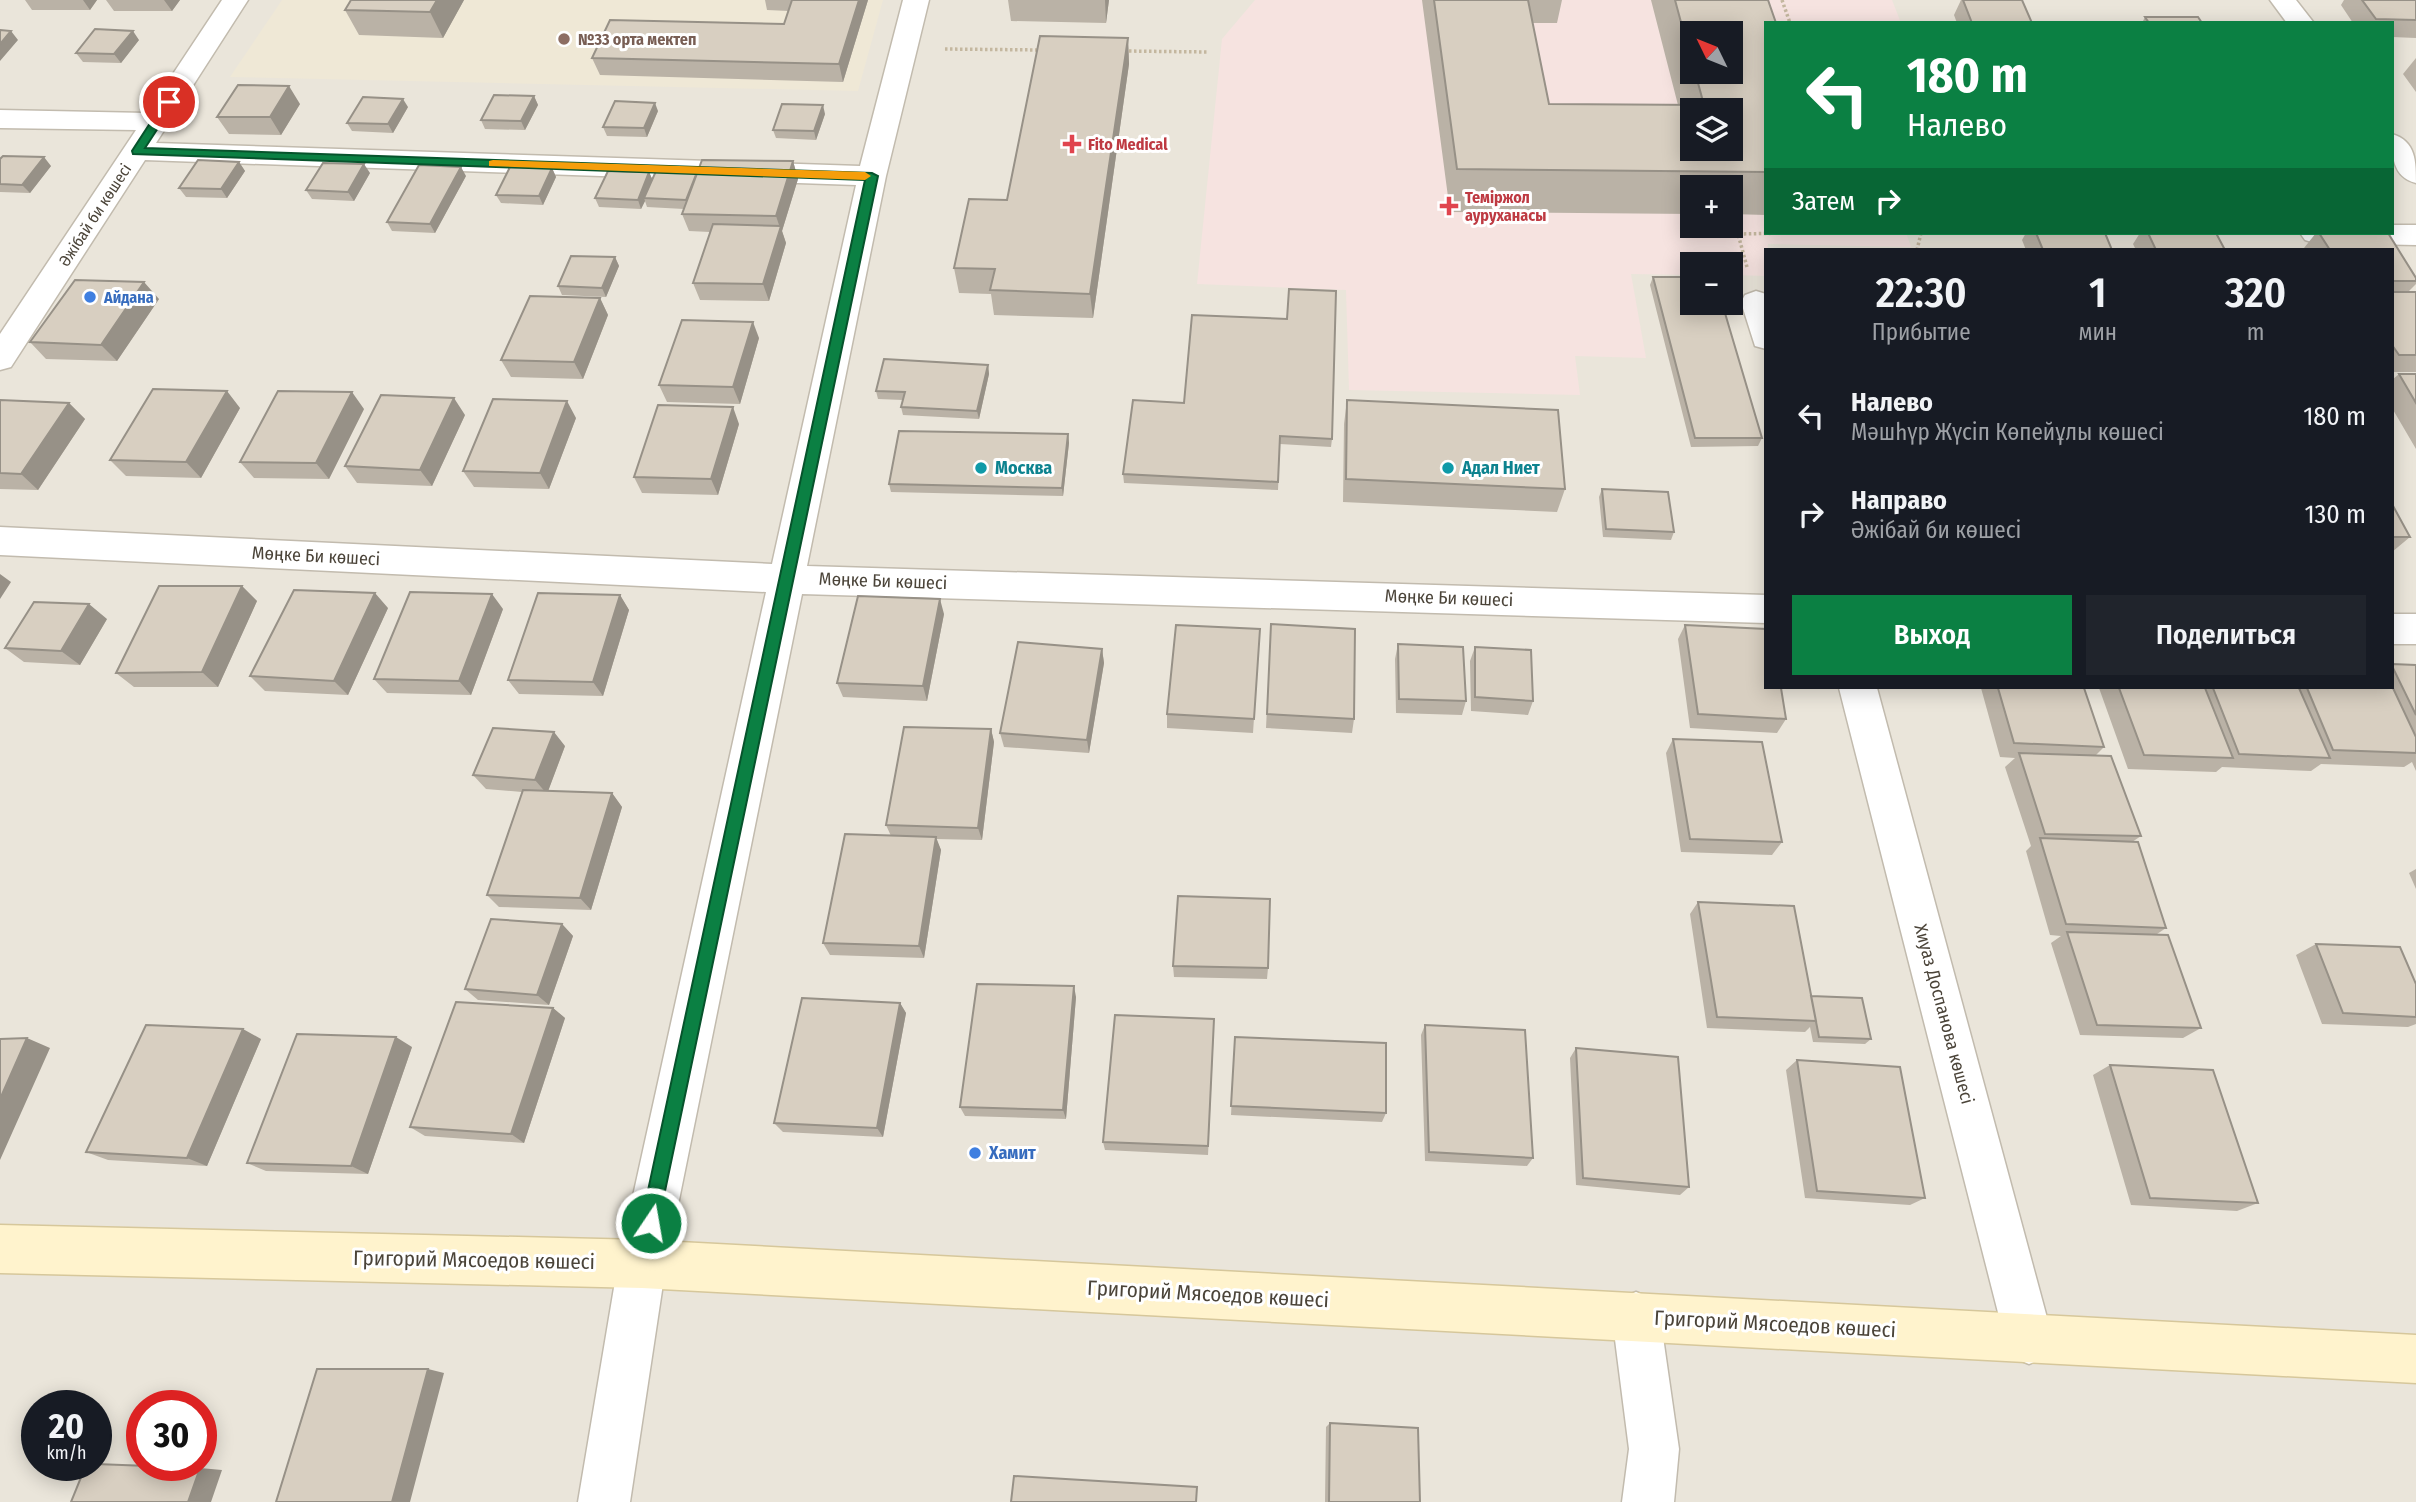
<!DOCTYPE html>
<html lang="ru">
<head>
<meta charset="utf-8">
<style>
	body { margin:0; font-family:"Fira Sans Condensed",sans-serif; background:#20242c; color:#f1f3f6; height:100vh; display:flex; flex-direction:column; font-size:26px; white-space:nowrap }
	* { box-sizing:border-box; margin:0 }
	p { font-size:23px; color:#9ea1a6 }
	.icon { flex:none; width:38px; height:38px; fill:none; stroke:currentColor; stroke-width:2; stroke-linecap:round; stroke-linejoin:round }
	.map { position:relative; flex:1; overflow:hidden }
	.details { position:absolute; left:1764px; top:248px; width:630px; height:441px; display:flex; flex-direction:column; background:#171b24; border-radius:0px; box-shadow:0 4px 18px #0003 }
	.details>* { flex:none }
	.top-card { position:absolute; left:1764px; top:21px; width:630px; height:214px; border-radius:0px; box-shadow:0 4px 18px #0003; background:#0b8043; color:#fff; overflow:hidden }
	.needle { width:46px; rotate:313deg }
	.fabs { position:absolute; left:1680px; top:21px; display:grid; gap:14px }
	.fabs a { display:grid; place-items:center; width:63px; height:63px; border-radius:0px; background:#171b24; box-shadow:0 4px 18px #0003; font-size:35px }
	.speed { position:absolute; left:21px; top:1390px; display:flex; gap:14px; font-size:35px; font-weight:700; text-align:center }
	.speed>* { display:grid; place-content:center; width:91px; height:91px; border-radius:50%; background:#171b24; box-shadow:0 4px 18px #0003; line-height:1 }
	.speed small { font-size:18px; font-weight:400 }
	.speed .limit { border:10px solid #d22; background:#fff; color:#111 }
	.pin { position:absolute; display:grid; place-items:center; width:60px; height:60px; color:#fff; margin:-30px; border:4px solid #fff; border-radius:50%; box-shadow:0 2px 7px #0007 }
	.me { position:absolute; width:77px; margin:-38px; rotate:12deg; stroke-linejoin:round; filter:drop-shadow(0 0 5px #0008) }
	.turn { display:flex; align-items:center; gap:24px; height:147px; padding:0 28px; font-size:32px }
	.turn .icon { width:91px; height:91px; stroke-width:2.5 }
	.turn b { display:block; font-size:49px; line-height:60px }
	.then { display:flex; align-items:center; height:66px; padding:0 28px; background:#0003; gap:14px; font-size:26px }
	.eta { display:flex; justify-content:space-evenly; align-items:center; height:119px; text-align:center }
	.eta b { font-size:42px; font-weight:600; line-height:49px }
	.action { display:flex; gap:14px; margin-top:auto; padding:14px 28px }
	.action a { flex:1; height:80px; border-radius:0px; background:#0b8043; color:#fff; font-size:28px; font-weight:600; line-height:80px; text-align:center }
	.action a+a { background:#20242c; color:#f1f3f6 }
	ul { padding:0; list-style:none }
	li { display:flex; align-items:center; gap:21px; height:98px; padding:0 28px }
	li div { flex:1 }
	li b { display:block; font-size:26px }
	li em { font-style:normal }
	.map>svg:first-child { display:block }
</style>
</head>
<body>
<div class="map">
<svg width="2416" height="1502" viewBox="0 0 2416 1502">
	<rect width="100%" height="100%" fill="#f6f3ec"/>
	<path fill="#eae5da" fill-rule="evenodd" d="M0,0H2416V1502H0ZM1766,23H2392V233H1766ZM1692,33H1731V72H1692ZM1692,110H1731V149H1692ZM1692,187H1731V226H1692ZM1766,250H2392V688H1766ZM1692,264H1731V303H1692ZM37,1405H96V1465H37ZM142,1405H201V1465H142Z"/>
	<path fill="#efe8d6" d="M282,0H883L858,91L230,77Z"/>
	<path fill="#f6e3e0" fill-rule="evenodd" d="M1255,0H1892L1901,23H1766V233H1906L1911,247L1768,244L1766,276L1731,275V264H1692V275L1631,274L1646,358L1575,356L1580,395L1349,390L1346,290L1197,284L1222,39ZM1692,33H1731V72H1692ZM1692,110H1731V149H1692ZM1692,187H1731V226H1692Z"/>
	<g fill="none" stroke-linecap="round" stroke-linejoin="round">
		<defs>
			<path id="minor" d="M222,0H248L156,143L860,166L903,0H929L886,176L807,566L1766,595V623L802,594L666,1264L659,1281L642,1288L625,1281L618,1264L766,592L0,555V527L772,564L856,185L145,160L11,367L0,370V334L136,130L0,128V110L147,113Z
				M2270,0H2296L2314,23H2287Z
				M2392,134C2416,141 2416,162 2416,183C2392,177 2392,155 2392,134Z
				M2392,225H2416V245L2315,243L2305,240L2300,233H2392Z
				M1756,291L1766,294V349L1755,346L1741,302L1745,295Z
				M2392,614H2416V644H2392Z
				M1839,688H1877L2053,1340L2046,1357L2029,1364L2012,1357L2005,1340Z"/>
			<path id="tertiary" d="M642,1240L659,1247L666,1264L630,1502H578L618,1264L625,1247Z
				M1636,1292L1653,1299L1660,1316L1679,1449L1674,1502H1622L1629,1449L1612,1316L1619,1299Z"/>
			<path id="secondary" d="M0,1225L642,1240L2416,1335V1383L642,1288L0,1273Z"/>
		</defs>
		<use href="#minor" stroke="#c2bbae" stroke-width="3"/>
		<use href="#tertiary" stroke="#c2bbae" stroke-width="3"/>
		<use href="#secondary" stroke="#d6c79b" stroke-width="3"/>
		<path stroke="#c4b79f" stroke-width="3.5" stroke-dasharray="2.5 2.5" stroke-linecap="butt" d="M1782,0L1790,23
			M945,49L1042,50
			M1124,51L1207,52
			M1779,250H1820
			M1917,250L1921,233
			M1747,267L1738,234L1790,233"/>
		<use href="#minor" fill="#fff" fill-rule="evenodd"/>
		<use href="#tertiary" fill="#fff" fill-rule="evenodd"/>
		<use href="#secondary" fill="#fff3cd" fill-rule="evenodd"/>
	</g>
	<path fill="#bab2a6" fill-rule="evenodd" d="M25,0H97L90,10H32Z
		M106,0H180L172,11H114Z
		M464,0L443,38L359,35L345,10Z
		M765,0H868L843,82L600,75L592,58L784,24L789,11L767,10Z
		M1008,0H1109L1106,23L1011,21Z
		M1422,0H1562L1557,23H1532L1549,104L1678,105L1651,0H1768L1766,23V215L1731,214V187H1692V214L1450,212ZM1692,33L1731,72H1692Z
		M1961,0H2022L2032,23H1957L1954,15Z
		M2344,0H2416V38L2392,37V23H2353L2341,5Z
		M2145,17L2202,23H2142Z
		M1128,38L1129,64L1093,318L994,315L991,294L959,293L954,268L1007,200Z
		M139,40L121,63L83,62L76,53Z
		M2416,58V92L2403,74Z
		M534,96L538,105L525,130L485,129L481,120Z
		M300,104L281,135L229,134L217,117Z
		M408,107L393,133L352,131L347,123Z
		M658,111L647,137L607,136L603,127Z
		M825,114L816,140L776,138L773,130Z
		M0,159L51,166L30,193L0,192Z
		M793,161L798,179L782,231L786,243L769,301L700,300L693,283L710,232L689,231L682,214L684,209L647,207L645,201L641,209L599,207L595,198L649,172L652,179L697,172Z
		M239,162L245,171L227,198L186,197L179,188Z
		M552,168L556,177L543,205L501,203L496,195Z
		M370,173L354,201L312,199L306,190Z
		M466,176L435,233L392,231L387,222Z
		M2026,233H2105L2112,250H2026L2022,240Z
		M2140,233H2216L2225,250H2136L2133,244Z
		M2316,233H2388L2416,278V284L2408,292H2416V372H2392V250H2305L2304,248Z
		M615,257L619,266L606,297L562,295L558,286Z
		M1653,277L1762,438L1758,446L1691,447L1650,285Z
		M600,298L608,315L583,379L511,377L501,360Z
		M159,299L117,361L46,359L30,342Z
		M759,338L740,404L667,402L659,385Z
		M988,365L989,374L979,419L903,415L901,407L903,400L878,399L876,391Z
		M2399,374H2416V449L2392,408V380Z
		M0,400L69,403L85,419L38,490L0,489Z
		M1133,400L1332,439L1331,447L1280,444L1278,490L1124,483L1123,474Z
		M1347,400L1565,489L1557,512L1343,502L1344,424Z
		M240,408L201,478L126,476L110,460Z
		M364,409L329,479L254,478L240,462Z
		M465,415L432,486L357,483L345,466Z
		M576,418L549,489L474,487L463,471Z
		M739,424L718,495L642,493L634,477Z
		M1068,434L1069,443L1063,496L891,492L889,484Z
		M1602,489L1674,532L1671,540L1603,537L1599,497Z
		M2392,504L2410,537L2392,552Z
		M242,586L257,601L218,687H134L116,673Z
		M620,595L629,610L603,696L519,694L508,680Z
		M388,608L348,695L265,691L250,676Z
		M503,609L471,695L387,693L374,679Z
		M944,614L927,701L843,697L837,683Z
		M107,619L80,665L24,662L5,648Z
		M1271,624L1354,719L1352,733L1266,728Z
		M1685,625L1786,719L1777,733L1690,728L1678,639Z
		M1260,629L1253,733L1167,728V714Z
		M1398,644L1466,701L1462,715L1396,713L1395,659Z
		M1475,647L1533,701L1528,715L1471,711L1470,661Z
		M1102,649L1104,663L1089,753L1004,747L1000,733Z
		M2392,664L2416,665V771L2412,762L2404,767L2321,764L2311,771L2222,767L2216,772L2128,769L2099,688H2392Z
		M1981,688H2084L2104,747L2096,755L2141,836L2132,842L2166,928L2157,934L2201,1028L2183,1038L2080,1035L2051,943L2061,936L2050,935L2026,851L2031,846L2005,767L2015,758L2000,757Z
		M991,729L994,742L982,840L936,839L941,850L924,958L830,955L823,943L891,836L886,825Z
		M1673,739L1782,842L1772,855L1681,852L1666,753Z
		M565,746L548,791L612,793L622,807L591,910L499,907L487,895L522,792L486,789L473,775Z
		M2416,869V889L2409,873Z
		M1698,902L1811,996L1871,1039L1865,1044L1813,1042L1810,1027L1805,1032L1707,1028L1690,914Z
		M562,924L573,936L549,1005L478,1000L465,989Z
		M2316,944L2416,984V1024L2408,1027L2322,1024L2296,955Z
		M1173,966L1268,968L1267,979L1174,977Z
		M1076,997L1066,1119L965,1116L960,1107Z
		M900,1003L906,1013L883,1137L783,1132L774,1123Z
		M553,1008L565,1018L524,1143L425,1136L410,1127Z
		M1425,1025L1533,1158L1527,1166L1425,1161L1421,1035Z
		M1214,1029L1208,1155L1105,1150L1103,1142Z
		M1235,1037L1386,1113L1382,1122L1231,1115Z
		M261,1039L207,1166L108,1160L86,1152Z
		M412,1047L368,1174L266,1171L247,1163Z
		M1576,1048L1689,1187L1680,1195L1576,1185L1570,1058Z
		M1797,1060L1925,1198L1910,1205L1805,1198L1786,1070Z
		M2110,1065L2258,1203L2237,1211L2131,1205L2093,1075Z
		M1330,1423L1420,1502H1325L1326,1427Z"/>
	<path fill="#979187" d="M83,0H97L90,10Z
		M164,0H180L172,11Z
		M437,0H464L443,38L430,12Z
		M859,0H868L843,82L839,64Z
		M1105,0H1109L1106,23Z
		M11,31L18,40L0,61V44Z
		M133,31L139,40L121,63L114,54Z
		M1128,38L1129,64L1093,318L1090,294Z
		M289,86L300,104L281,135L270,117Z
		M534,96L538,105L525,130L521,121Z
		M403,99L408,107L393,133L388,124Z
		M655,103L658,111L647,137L644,128Z
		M823,105L825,114L816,140L814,131Z
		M44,157L51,166L30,193L22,185Z
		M793,161L798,179L782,231L786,243L769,301L763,284L780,228L776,216Z
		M239,162L245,171L227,198L221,189Z
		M364,164L370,173L354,201L348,192Z
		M461,167L466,176L435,233L430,224Z
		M552,168L556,177L543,205L539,196Z
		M649,172L653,181L644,198L645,201L641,209L638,200Z
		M615,257L619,266L606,297L602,288Z
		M144,282L159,299L117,361L101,345Z
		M600,298L608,315L583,379L574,362Z
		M753,322L759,338L740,404L733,387Z
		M988,365L989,374L979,419L977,411Z
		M227,391L240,408L201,478L186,462Z
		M352,392L364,409L329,479L316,463Z
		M454,398L465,415L432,486L420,470Z
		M567,401L576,418L549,489L540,473Z
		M69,403L85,419L38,490L21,474Z
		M733,407L739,424L718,495L711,479Z
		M1068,434L1069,443L1063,496L1062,488Z
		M0,574L11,582L0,599Z
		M242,586L257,601L218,687L202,672Z
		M375,593L388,608L348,695L334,681Z
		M492,594L503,609L471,695L459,681Z
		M620,595L629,610L603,696L593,682Z
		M940,599L944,614L927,701L923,686Z
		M89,604L107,619L80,665L61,651Z
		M1102,649L1104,663L1089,753L1087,740Z
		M991,729L994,742L982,840L978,828Z
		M554,732L565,746L547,794L535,780Z
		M612,793L622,807L591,910L580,898Z
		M936,837L941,850L924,958L919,946Z
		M562,924L573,936L549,1005L537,995Z
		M1074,986L1076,997L1066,1119L1063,1110Z
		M900,1003L906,1013L883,1137L877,1128Z
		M553,1008L565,1018L524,1143L511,1134Z
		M243,1029L261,1039L207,1166L187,1158Z
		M396,1037L412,1047L368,1174L351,1166Z
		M27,1038L50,1048L0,1160V1099Z
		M428,1369L444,1373L410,1502H392Z
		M200,1468L222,1470L211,1502H188Z"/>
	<path fill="#d8cfc1" stroke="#979187" stroke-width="2" fill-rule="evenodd" d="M351,0H437L430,12L345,10Z
		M792,0H859L839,64L592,58L610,20L784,24Z
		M1434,0H1528L1549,104L1704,105L1695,72H1731V33H1692V63L1675,0H1768L1776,23H1766V172L1457,169ZM1692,110H1731V149H1692Z
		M1963,0H2022L2032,23H1972Z
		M2362,0H2416V20L2376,19Z
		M2145,17H2198L2202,23H2149Z
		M95,29L133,31L114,54L76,53Z
		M0,30L11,31L0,44Z
		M1040,36L1128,38L1090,294L990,290L995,269L954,268L969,199L1007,200Z
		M238,85L289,86L270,117H217Z
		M494,95L534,96L521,121L481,120Z
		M363,97L403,99L388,124L347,123Z
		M615,101L655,103L644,128L603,127Z
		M782,104L823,105L814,131L773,130Z
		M3,156L44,157L22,185L0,184V159Z
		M198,160L239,162L221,189L179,188Z
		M702,160L793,161L776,216L682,214Z
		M323,163L364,164L348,192L306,190Z
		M419,165L461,167L430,224L387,222Z
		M510,167L552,168L539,196L496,195Z
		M608,171L649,172L638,200L595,198Z
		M656,171L697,172L686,200L644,198Z
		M713,224L781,226L763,284L693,283Z
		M2036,233H2105L2112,250H2043Z
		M2148,233H2216L2225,250H2156Z
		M2319,233H2388L2416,278V281H2392V250H2330Z
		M571,256L615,257L602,288L558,286Z
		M1653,277H1692V303H1722L1762,438H1695Z
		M75,280L144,282L101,345L30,342Z
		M1289,289L1336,291L1332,439L1280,436L1278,482L1123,474L1133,400L1184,403L1192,315L1287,319Z
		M2392,292H2416V355H2399L2392,345Z
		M530,296L600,298L574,362L501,360Z
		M682,320L753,322L733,387L659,385Z
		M884,359L988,365L977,411L901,407L905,392L876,391Z
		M2399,374H2416V403Z
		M153,389L227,391L186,462L110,460Z
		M278,391L352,392L316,463L240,462Z
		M381,395L454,398L420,470L345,466Z
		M493,399L567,401L540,473L463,471Z
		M0,400L69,403L21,474L0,473Z
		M1347,400L1558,410L1565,489L1346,479Z
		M658,405L733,407L711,479L634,477Z
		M899,431L1068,434L1062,488L889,484Z
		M1602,489L1668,492L1674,532L1606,529Z
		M2392,504L2410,537H2392Z
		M159,586H242L202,672L116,673Z
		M294,590L375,593L334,681L250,676Z
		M410,592L492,594L459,681L374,679Z
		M538,593L620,595L593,682L508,680Z
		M858,596L940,599L923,686L837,683Z
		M34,602L89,604L61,651L5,648Z
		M1271,624L1355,629L1354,719L1267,714Z
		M1176,625L1260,629L1254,719L1167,714Z
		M1685,625L1766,629V688H1781L1786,719L1698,714Z
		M1018,642L1102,649L1087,740L1000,733Z
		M1398,644L1463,647L1466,701L1399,699Z
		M1475,647L1531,650L1533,701L1475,697Z
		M2392,664L2416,665V715L2392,666Z
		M2392,686L2416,737V753L2333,750L2307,688H2392Z
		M1998,688H2084L2104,747L2014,743Z
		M2119,688H2205L2233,758L2144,755Z
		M2213,688H2299L2330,758L2239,754Z
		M904,727L991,729L978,828L886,825Z
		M493,728L554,732L535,780L473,775Z
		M1673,739L1762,742L1782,842L1690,839Z
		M2019,753L2111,756L2141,836L2045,834Z
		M523,790L612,793L580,898L487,895Z
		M845,834L936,837L919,946L823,943Z
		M2040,838L2138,842L2166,928L2066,924Z
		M1178,896L1270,899L1268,968L1173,966Z
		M1698,902L1794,906L1816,1021L1717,1017Z
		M491,919L562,924L537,995L465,989Z
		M2067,932L2168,935L2201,1028L2097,1025Z
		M2316,944L2400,947L2416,984V1017L2343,1013Z
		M977,984L1074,986L1063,1110L960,1107Z
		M1811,996L1862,998L1871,1039L1819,1037Z
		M802,998L900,1003L877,1128L774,1123Z
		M456,1002L553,1008L511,1134L410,1127Z
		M1115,1015L1214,1019L1208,1146L1103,1142Z
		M146,1025L243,1029L187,1158L86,1152Z
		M1425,1025L1525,1030L1533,1158L1429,1152Z
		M297,1034L396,1037L351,1166L247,1163Z
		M1235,1037L1386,1043V1113L1231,1106Z
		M27,1038L0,1099V1039Z
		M1576,1048L1678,1057L1689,1187L1583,1178Z
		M1797,1060L1900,1067L1925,1198L1817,1191Z
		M2110,1065L2213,1070L2258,1203L2150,1198Z
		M317,1369H428L392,1502H276Z
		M1330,1423L1418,1428L1420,1502H1329Z
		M96,1464L200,1468L188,1502H71L86,1465H96Z
		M1014,1476L1197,1487L1196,1502H1011Z"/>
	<path fill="#0b8043" stroke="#07532c" stroke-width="2" d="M165,100L175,102L145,148L872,173L878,176L657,1229L651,1232L644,1229L641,1223L865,180L133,154L132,151Z"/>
	<path fill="#f59e0b" d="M493,160L865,172L871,176L865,180L489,166V161Z"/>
	<circle fill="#8d6e63" stroke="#fff" stroke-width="2.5" cx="564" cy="39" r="7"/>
	<g fill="#e0444e" stroke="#fff" stroke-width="2.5">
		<path d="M1068.5 133.5h7v7h7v7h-7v7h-7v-7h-7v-7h7z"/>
		<path d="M1445.5 195.5h7v7h7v7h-7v7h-7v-7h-7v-7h7z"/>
	</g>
	<g fill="#3f7fe0" stroke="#fff" stroke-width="2.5">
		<circle cx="90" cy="297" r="7"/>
		<circle cx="975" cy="1153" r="7"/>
	</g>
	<g fill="#0f9aa8" stroke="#fff" stroke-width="2.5">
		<circle cx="981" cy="468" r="7"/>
		<circle cx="1448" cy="468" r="7"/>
	</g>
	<g text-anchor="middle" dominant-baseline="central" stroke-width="6" stroke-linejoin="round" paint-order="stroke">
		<g font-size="16" font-weight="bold" fill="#785e54" stroke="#fff" text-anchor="start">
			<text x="578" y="39">№33 орта мектеп</text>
		</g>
		<g font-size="16" font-weight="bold" fill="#be3a42" stroke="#fff" text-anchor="start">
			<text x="1088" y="144">Fito Medical</text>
			<text x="1465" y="197">Теміржол<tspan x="1465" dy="18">ауруханасы</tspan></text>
		</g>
		<g font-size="16" fill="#4b4439" stroke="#fff">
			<text transform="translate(95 215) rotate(-57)">Әжібай би көшесі</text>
		</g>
		<g font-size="16" font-weight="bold" fill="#366cbe" stroke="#fff" text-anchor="start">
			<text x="104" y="297">Айдана</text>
		</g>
		<g font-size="18" font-weight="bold" fill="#0d838f" stroke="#fff" text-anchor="start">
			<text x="995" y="468">Москва</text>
			<text x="1462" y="468">Адал Ниет</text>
		</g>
		<g font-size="18" fill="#4b4439" stroke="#fff">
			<text transform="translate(316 556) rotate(3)">Мөңке Би көшесі</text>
			<text transform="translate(883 581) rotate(2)">Мөңке Би көшесі</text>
			<text transform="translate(1449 598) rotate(2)">Мөңке Би көшесі</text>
			<text transform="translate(1944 1014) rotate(75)">Хиуаз Доспанова көшесі</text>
		</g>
		<g font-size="18" font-weight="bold" fill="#366cbe" stroke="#fff" text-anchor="start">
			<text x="989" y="1153">Хамит</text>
		</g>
		<g font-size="21" fill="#4b4439" stroke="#fff">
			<text transform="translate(474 1260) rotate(1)">Григорий Мясоедов көшесі</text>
			<text transform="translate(1208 1294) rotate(3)">Григорий Мясоедов көшесі</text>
			<text transform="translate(1775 1324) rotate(3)">Григорий Мясоедов көшесі</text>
		</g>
	</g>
</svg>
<div class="fabs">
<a><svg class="needle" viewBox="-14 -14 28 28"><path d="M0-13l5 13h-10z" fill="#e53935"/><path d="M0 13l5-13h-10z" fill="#9ea1a6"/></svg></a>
<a><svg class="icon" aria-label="layers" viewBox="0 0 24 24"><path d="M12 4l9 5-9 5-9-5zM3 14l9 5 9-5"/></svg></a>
<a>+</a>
<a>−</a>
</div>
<div class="speed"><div>20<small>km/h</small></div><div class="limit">30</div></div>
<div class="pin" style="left:169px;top:102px;background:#d93025"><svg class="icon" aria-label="arrive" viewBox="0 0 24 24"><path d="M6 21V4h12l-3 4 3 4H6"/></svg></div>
<svg class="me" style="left:651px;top:1223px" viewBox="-20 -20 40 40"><circle r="17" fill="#0b8043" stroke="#fff" stroke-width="3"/><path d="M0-11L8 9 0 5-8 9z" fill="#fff"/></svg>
<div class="top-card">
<div class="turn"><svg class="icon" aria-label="left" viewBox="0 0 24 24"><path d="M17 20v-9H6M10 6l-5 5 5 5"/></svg><div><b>180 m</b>Налево</div></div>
<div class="then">Затем<svg class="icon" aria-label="right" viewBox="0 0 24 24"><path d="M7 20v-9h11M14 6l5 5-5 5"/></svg></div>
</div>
<section class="details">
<div class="eta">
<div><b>22:30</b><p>Прибытие</p></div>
<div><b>1</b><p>мин</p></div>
<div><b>320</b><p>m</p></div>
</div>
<ul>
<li><svg class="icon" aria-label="left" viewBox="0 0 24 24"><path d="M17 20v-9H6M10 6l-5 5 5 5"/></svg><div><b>Налево</b><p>Мәшһүр Жүсіп Көпейұлы көшесі</p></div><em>180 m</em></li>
<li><svg class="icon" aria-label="right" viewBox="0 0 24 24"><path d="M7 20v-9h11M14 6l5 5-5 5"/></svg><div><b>Направо</b><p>Әжібай би көшесі</p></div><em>130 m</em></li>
</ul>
<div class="action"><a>Выход</a><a>Поделиться</a></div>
</section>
</div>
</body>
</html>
